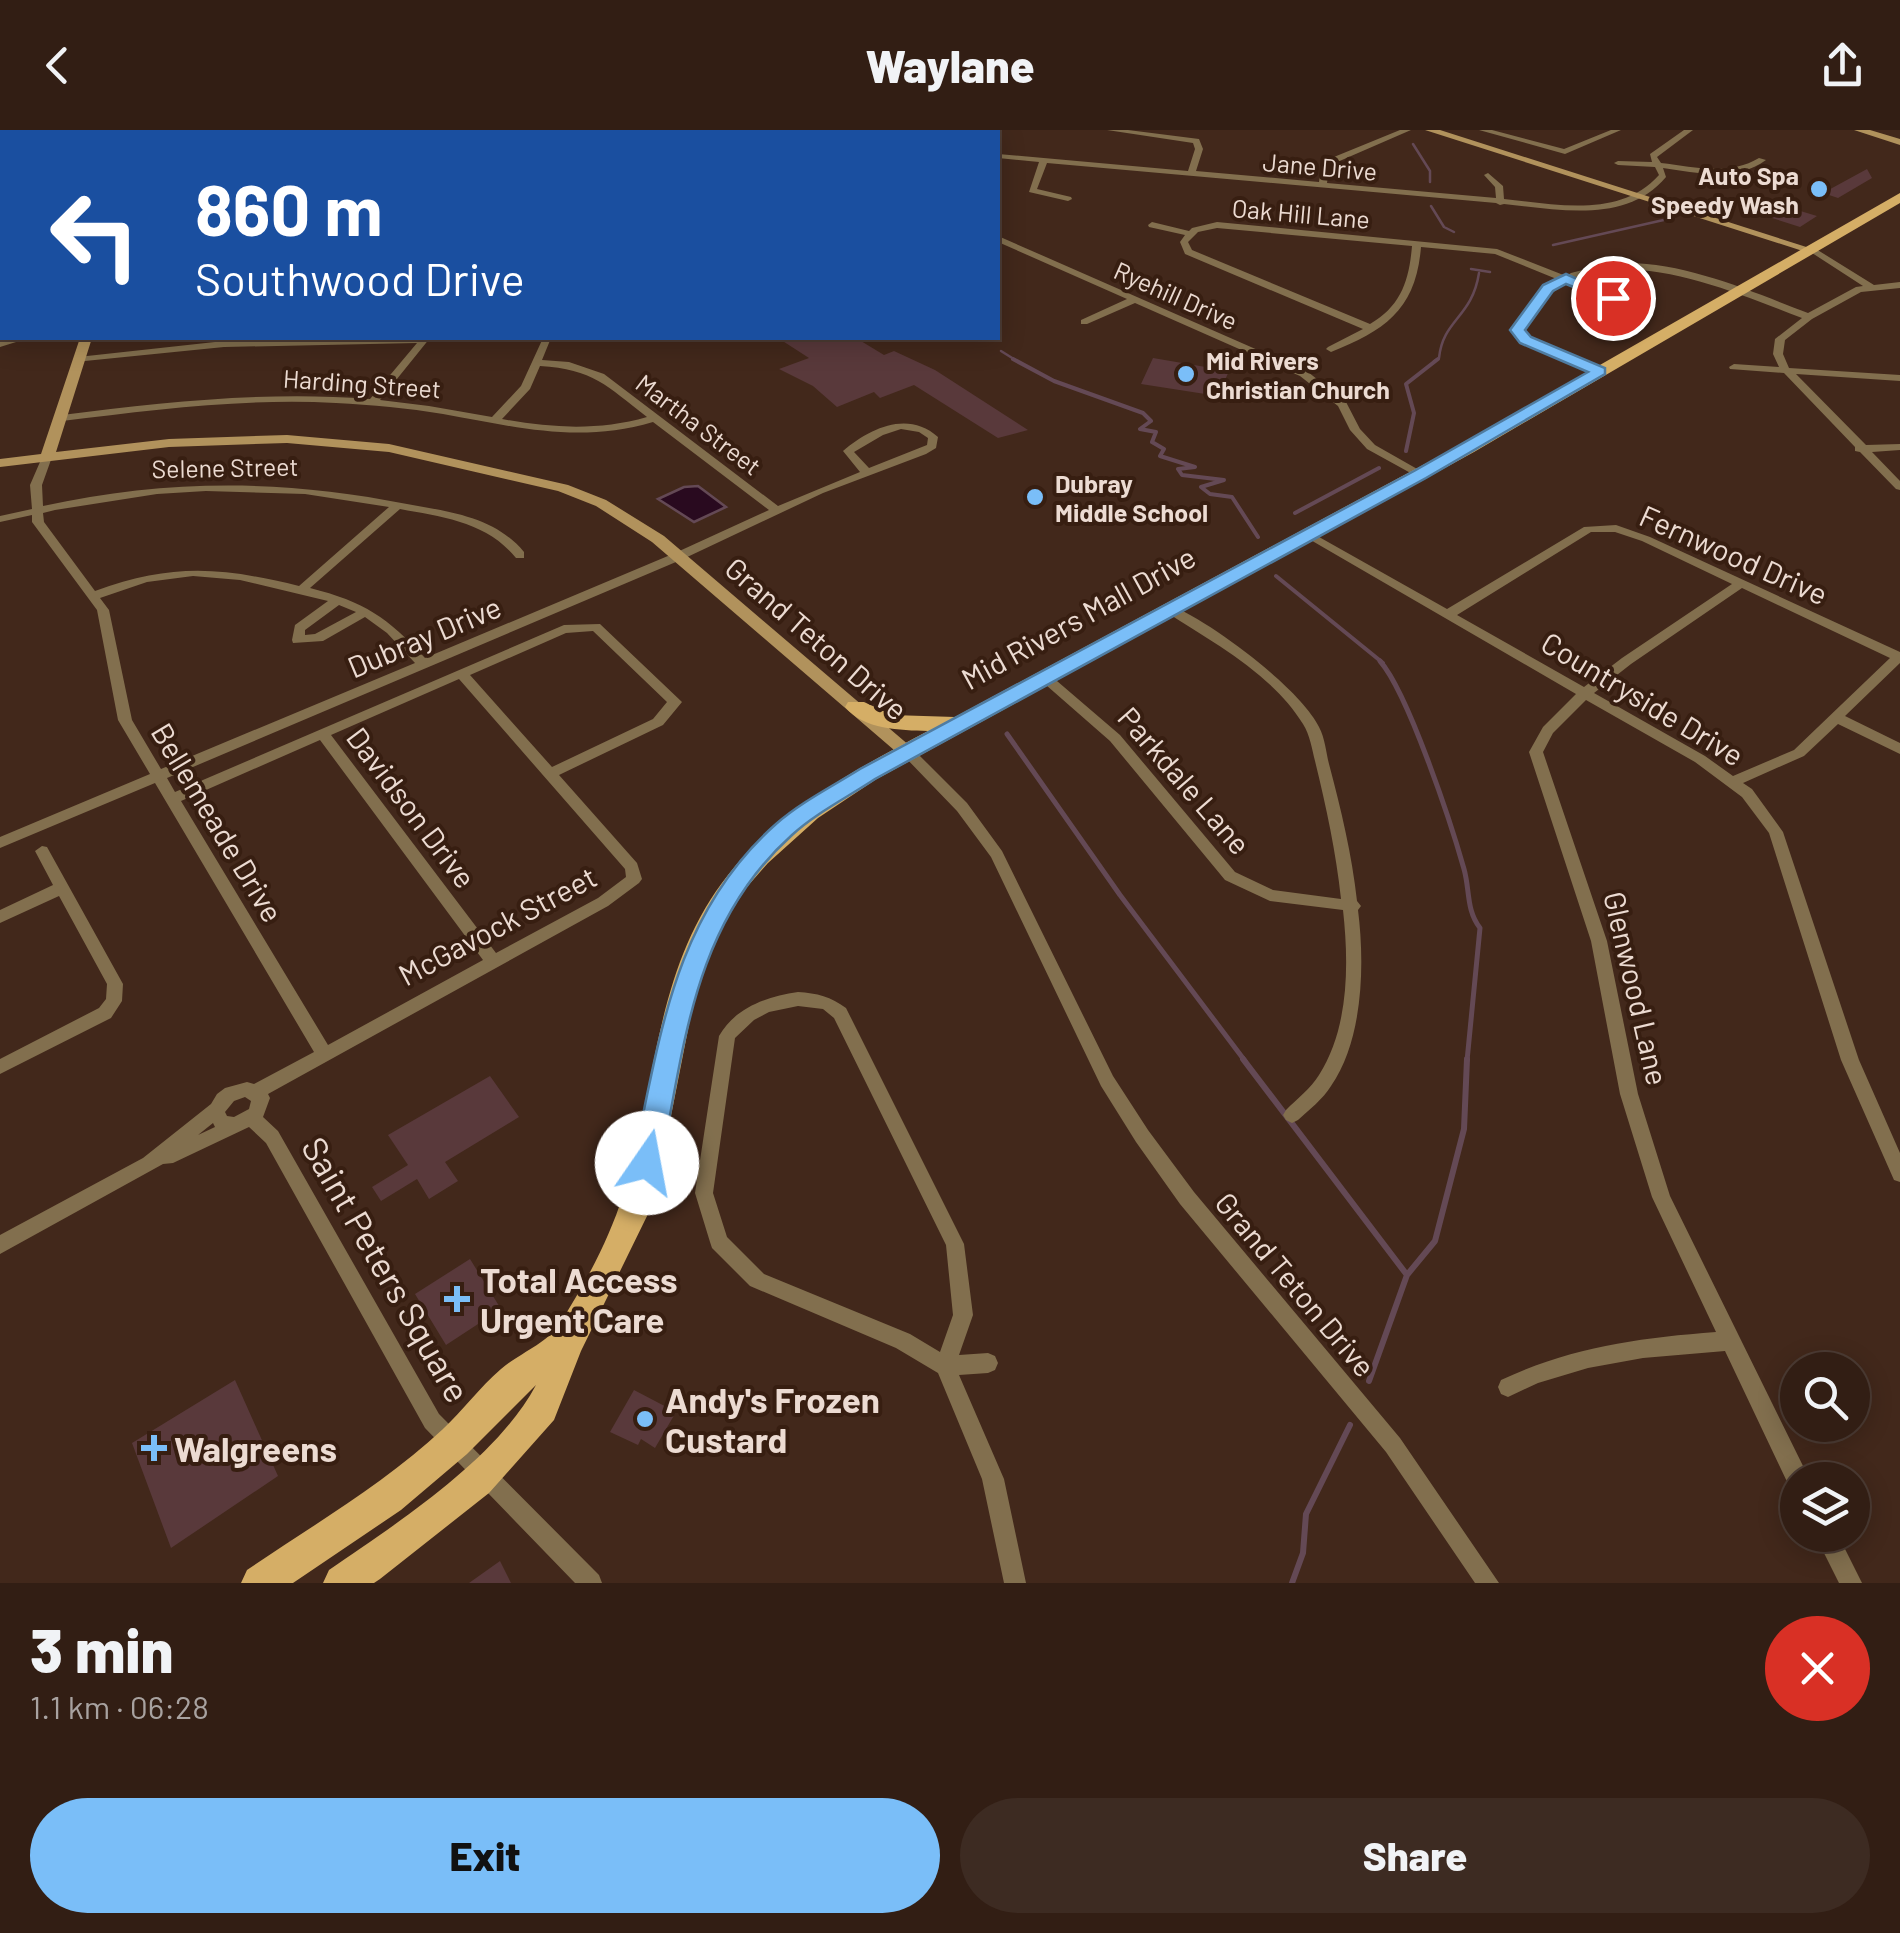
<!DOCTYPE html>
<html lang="en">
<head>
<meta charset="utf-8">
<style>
	body { margin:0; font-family:Barlow,sans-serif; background:#3d2b22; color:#f1f3f6; height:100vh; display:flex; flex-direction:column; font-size:38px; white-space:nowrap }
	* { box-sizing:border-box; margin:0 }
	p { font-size:32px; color:#a8a2a0 }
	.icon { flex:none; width:55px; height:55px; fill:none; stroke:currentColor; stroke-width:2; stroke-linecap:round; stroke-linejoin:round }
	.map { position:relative; height:1453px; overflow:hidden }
	.sheet { display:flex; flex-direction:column; background:#321e14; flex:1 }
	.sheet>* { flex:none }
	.banner { position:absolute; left:0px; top:0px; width:1000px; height:210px; box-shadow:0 5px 25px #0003,0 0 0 2px #4d3c34; background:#1a4fa0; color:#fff; overflow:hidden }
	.tools { position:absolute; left:1780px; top:1222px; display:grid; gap:20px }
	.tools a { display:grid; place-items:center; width:90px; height:90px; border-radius:50%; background:#321e14; box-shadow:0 5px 25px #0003,0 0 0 2px #4d3c34; font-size:50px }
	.pin { position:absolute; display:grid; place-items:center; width:85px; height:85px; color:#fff; margin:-42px; border:5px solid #fff; border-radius:50%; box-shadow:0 2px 10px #0007 }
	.me { position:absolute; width:110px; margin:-55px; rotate:12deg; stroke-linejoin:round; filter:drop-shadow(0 0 8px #0008) }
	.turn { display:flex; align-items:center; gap:35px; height:210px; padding:0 30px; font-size:45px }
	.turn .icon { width:130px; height:130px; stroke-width:2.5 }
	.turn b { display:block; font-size:70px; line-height:85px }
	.round { display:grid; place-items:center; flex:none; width:105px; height:105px; border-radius:52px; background:#3d2b22 }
	.headline { display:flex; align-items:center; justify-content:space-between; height:170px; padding:0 30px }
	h1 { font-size:60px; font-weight:800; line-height:75px }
	.action { display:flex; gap:20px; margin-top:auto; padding:20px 30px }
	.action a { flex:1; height:115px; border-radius:60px; background:#7abef8; color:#111; font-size:40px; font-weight:800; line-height:115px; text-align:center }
	.action a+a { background:#3d2b22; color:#f1f3f6 }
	header { display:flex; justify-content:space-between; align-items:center; height:130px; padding:0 30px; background:#321e14; font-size:45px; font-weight:800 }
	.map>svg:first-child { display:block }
</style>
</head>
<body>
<header><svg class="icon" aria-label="back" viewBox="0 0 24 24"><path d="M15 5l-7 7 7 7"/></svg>Waylane<svg class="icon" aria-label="share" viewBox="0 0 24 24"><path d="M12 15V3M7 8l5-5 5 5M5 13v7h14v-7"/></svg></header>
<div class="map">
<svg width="1900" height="1453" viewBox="0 0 1900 1453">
	<rect width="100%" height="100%" fill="#42281b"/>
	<path fill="#290a1f" stroke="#644955" stroke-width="2.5" d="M698,356L726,377L694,392L658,369L684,357Z"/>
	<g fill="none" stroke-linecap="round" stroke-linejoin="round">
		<path stroke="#644955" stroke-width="2.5" d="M1413,14L1430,41V52
			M1431,76L1444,97L1454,102
			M1553,115L1668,89
			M1471,139L1490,142
			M1001,221L1017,231
			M1434,231L1439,228C1443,189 1472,188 1479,143"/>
		<path stroke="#644955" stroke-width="4" d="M1013,229L1054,251L1143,283L1151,291L1140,299L1156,302L1152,312L1164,319L1160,326L1195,337L1178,339L1182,345L1224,350L1201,357L1210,364L1232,367L1258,407
			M1406,321L1414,283L1406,254L1438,229
			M1295,383L1379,338
			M1276,446L1383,533"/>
		<path stroke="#644955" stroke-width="5" d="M1380,531C1408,563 1451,693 1464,739C1470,760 1466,780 1480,798L1467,931
			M1007,604L1120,765L1245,931"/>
		<path stroke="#644955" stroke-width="6" d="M1243,929L1407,1145
			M1369,1251L1407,1145L1435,1111L1464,999L1467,929
			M1292,1453L1303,1423L1306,1384L1350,1295"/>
	</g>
	<path fill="#59393b" d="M1867,39L1872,48L1838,68L1823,63Z
		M1771,72L1817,86L1800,97L1753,82Z
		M778,208H856L884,225L894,221L935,240L1028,300L998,308L914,255L880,268L874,262L837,277L813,256L779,239L809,228Z
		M1153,228L1229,241L1218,266L1141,254Z
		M490,946L519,987L445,1032L458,1051L429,1069L417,1049L381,1071L372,1057L408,1035L388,1005Z
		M470,1129L501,1179L446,1215L415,1164Z
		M235,1250L278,1346L171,1418L132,1313Z
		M634,1260L676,1282L655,1318L641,1309L638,1315L610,1302Z
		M500,1431L511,1453H469Z"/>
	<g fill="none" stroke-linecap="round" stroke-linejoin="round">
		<path fill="#826f4e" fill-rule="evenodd" d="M263,0H274L276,2H267Z
			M891,0H902L905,2H895Z
			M1107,0H1128L1199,9L1203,19L1196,41L1319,52L1321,39L1329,29L1400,0H1411L1335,33L1329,39L1327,53L1496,68L1495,57L1484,45L1488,43L1503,56L1504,69C1555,74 1620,89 1659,45L1655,37L1618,35L1614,33L1618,31L1652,32L1650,24L1684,0H1693L1657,27L1661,33C1694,37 1729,46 1759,28L1766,30C1736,52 1697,43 1663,38L1666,47C1626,95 1557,79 1504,74L1500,75L1496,73L1047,33L1037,59L1071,67L1072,69L1068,71L1029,62L1039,32L998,28V24L1188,41L1195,19L1193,13Z
			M1479,0H1492L1564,19L1611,0H1621L1565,24Z
			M1152,92L1189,101L1192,98L1217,92L1497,119L1566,146L1571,143C1584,140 1597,136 1610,134C1674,127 1750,161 1808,183L1856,157L1863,156L1809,121L1816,119L1874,155L1900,152V158L1861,162L1812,189L1785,210L1783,224L1789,238L1900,245V251L1796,244L1866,315L1900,314V320L1872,322L1900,351V360L1896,359L1860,322L1855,321V317L1784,243L1730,239L1729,237L1734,234L1779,237L1773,224L1775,209L1802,188C1742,165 1680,138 1615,139C1603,140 1590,144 1577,147L1573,149L1618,168L1610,170L1567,153L1546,167L1522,200L1529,208L1604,239L1605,241L1600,244L1523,212L1512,200L1539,163L1559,150L1495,124L1421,117C1416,179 1386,200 1331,222L1326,219L1328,217L1363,199L1185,124L1180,112L1185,105L1149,97L1148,95ZM1217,98L1412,116C1409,151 1401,176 1370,194L1192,120L1188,112L1198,102Z
			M998,106L1308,242L1346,272L1360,299L1375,315L1426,344L1420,347L1416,346L1367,319L1350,300L1338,276L1300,246L1135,173L1087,194H1081V190L1127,169L998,112Z
			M2,115V121L0,122V116Z
			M14,208H29L0,217V211Z
			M430,208L380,270L429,276L492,287L521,256L543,208H551L542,230L569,232L604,244L778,376L860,342L843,321C870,298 908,280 938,307L936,318L926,324L823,363L683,429L167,648L175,662L564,495L600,494L682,572L663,595L559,645L637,733L642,749L639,753L608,776L268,964L270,968L263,987L278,1001L439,1284L599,1445L602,1453H575L425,1298L266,1013L249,997L173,1033L163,1034L0,1124V1105L143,1028L211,974L217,964L225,958L247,952L254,954L314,922L155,653L0,718V707L150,644L118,590L97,480L32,392V385L0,392V386L32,379L30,355L43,325L52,327L42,355L43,376C167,349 283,349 407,374C451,382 495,387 524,422V428H516C487,392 443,387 400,379L310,458C365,472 387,487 425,528L675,423L769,380L653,292C578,314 517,297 443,284C408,278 372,275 336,273C244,268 153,280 62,291L57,288L62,285C165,272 266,261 370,269L417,213L224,217L75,232L73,230L78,227L224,211ZM540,236C593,239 607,256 647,287C598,301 551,298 502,289L530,259ZM901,299L919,302L928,308L927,315L869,338L854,322L883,305ZM206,361L305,364L389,377L299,456C221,437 172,433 95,461L44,392L43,383L55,380L157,364ZM193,446L240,450L328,471L295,495L292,510L293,513L323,511L365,487L387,503L415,533L161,639L132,590L109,480L100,468L147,452ZM339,475L356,482L315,504L305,505V500ZM593,501L667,572L653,589L552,637L470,545L566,503ZM459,549L625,739L626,747L598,768L496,823L331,605ZM320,610L483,830L328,915L181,671ZM245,967L251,971L249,979L234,987L227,986L225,982L234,971ZM213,993L215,997L198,1005Z
			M1616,395L1650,407L1900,522V533L1845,586L1900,613V624L1838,594L1804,626L1743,653L1752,659L1783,702L1859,930L1900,1023V1052L1894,1050L1841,930L1769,703L1742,667L1695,632L1586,570L1553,603L1543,622L1607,811L1638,964L1670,1066L1806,1342L1809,1350H1798V1361L1790,1358L1725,1221L1643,1228L1588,1238L1538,1253L1508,1267L1501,1264L1498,1257L1501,1250C1572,1217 1638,1208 1716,1202L1652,1067L1620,964L1591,811L1529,622L1543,597L1576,564L1302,405L1304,403H1312L1447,479L1584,397ZM1591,402H1615L1642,411L1732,454L1622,528L1584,557L1457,485ZM1742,458L1890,528L1794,620L1733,646L1705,626L1594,563L1631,534Z
			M1170,475C1210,491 1300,558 1319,597C1325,608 1326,622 1329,634C1341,679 1352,725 1357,771L1361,776L1358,780C1365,835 1363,910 1331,956C1323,969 1309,980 1298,990L1292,993L1286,990L1283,985L1286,980C1297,969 1311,958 1319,945C1349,898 1349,834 1343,780L1270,771L1225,750L1110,611L1038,548L1045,544L1050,545L1120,605L1235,742L1273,760L1341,769C1336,722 1326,676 1315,631C1312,619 1310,605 1303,594C1272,544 1214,513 1166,482V476Z
			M908,617L913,619L967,673L1002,721L1113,946L1148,1000L1194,1062L1400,1308L1499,1453H1475L1386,1322L1180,1074L1136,1012L1101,956L991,727L957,681L903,625L901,622Z
			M42,716L47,717L123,854L122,871L111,888L0,944V929L99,878L106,869L107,854L59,766L0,793V780L53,755L35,721Z
			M798,862C817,863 831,867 846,878L964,1114L973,1185L959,1225L988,1223L995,1226L998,1233L995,1240L988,1243L959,1245L1004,1349L1026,1453H1004L982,1349L938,1243L896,1218L750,1156L712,1118L710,1112L695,1063L719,906C736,877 766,867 798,862ZM798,876L823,879L834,888L946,1115L953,1185L940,1222L910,1204L764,1144L727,1107L713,1063L735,908L754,890L769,882Z
			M1815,1405H1838L1862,1453H1839Z"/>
		<path fill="#b1925c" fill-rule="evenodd" d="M1425,0H1440L1819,121L1809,123Z
			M1854,0H1870L1900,9V15Z
			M0,165L2,166V174L0,173Z
			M80,208H92L56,322L169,309L287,305L389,314L568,355L606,370L664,406L917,622L915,626H901L652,412L596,376L558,361L389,322L287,313L169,317L0,337V329L41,324Z"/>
		<path fill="#d5ae66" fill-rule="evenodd" d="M1900,63V73L1474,322L875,650L818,688L768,733L746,758L714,809L694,869L661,1037L648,1084L581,1221L554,1290L489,1363L380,1449L374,1453H323L329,1440C397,1393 496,1330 536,1255L467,1324L401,1380L293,1453H241L247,1440C313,1395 384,1354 443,1299C463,1280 480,1257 501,1239C518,1224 548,1213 560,1193C585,1154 609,1110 623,1065C657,956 654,838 728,745C780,679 855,640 928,601C900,600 864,600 845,577L848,572H864L892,585L955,587L1462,314Z"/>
	</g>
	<path fill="#7abef8" stroke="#4f7ca1" stroke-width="2.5" d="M1566,144L1620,168L1608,171L1566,154L1553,161L1525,200L1531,207L1605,238V244L1426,348L875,649C848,667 816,683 792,705C694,793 685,912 661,1033L657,1042L647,1045L638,1042L633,1033C660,907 674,784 776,694C801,672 833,656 860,639L1414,341L1588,242L1520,213L1510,200L1543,155Z"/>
	<g fill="#7abef8" stroke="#371e11" stroke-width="4">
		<circle cx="1819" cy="59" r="10"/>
		<circle cx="1186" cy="244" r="10"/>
		<circle cx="1035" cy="367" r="10"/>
		<path d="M452 1154h10v10h10v10h-10v10h-10v-10h-10v-10h10z"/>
		<circle cx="645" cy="1289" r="10"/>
		<path d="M149 1303h10v10h10v10h-10v10h-10v-10h-10v-10h10z"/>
	</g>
	<g text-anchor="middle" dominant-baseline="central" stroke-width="8" stroke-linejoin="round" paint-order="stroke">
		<g font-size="25" fill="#ecdbd2" stroke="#371e11">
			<text transform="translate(1320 36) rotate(5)">Jane Drive</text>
			<text transform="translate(1301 83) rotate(5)">Oak Hill Lane</text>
			<text transform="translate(1176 165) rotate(24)">Ryehill Drive</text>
			<text transform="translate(362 253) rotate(4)">Harding Street</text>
			<text transform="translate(699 294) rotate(37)">Martha Street</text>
			<text transform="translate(225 337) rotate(-1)">Selene Street</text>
		</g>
		<g font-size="25" font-weight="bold" fill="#ecdbd2" stroke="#371e11" text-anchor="start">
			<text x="1799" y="45" text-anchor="end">Auto Spa<tspan x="1799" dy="29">Speedy Wash</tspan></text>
			<text x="1206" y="230">Mid Rivers<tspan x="1206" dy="29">Christian Church</tspan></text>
			<text x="1055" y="353">Dubray<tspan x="1055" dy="29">Middle School</tspan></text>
		</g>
		<g font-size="30" fill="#ecdbd2" stroke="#371e11">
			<text transform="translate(1734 424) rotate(24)">Fernwood Drive</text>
			<text transform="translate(1078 487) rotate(-29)">Mid Rivers Mall Drive</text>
			<text transform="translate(424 506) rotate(-23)">Dubray Drive</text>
			<text transform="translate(817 508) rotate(41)">Grand Teton Drive</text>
			<text transform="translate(1643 568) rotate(31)">Countryside Drive</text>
			<text transform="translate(1185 650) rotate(49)">Parkdale Lane</text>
			<text transform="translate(412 677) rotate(53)">Davidson Drive</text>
			<text transform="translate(218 692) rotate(59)">Bellemeade Drive</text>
			<text transform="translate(497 795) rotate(-28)">McGavock Street</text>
			<text transform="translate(1637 858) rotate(77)">Glenwood Lane</text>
			<text transform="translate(1296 1154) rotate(50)">Grand Teton Drive</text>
		</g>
		<g font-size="35" fill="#ecdbd2" stroke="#371e11">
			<text transform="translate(387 1139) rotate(60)">Saint Peters Square</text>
		</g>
		<g font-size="35" font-weight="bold" fill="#ecdbd2" stroke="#371e11" text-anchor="start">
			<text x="480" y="1149">Total Access<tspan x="480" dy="40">Urgent Care</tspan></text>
			<text x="665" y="1269">Andy's Frozen<tspan x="665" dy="40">Custard</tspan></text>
			<text x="174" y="1318">Walgreens</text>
		</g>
	</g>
</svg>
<div class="tools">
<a><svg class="icon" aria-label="search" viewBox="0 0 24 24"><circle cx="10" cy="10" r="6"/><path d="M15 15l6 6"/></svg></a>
<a><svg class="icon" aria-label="layers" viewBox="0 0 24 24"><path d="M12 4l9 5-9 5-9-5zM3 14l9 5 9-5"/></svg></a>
</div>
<div class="pin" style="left:1613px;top:168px;background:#d93025"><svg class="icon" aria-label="arrive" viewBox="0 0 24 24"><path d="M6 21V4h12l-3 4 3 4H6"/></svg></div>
<svg class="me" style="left:647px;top:1033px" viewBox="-20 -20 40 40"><circle r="19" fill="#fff"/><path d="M0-13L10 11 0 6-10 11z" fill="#7abef8"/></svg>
<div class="banner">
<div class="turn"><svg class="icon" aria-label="left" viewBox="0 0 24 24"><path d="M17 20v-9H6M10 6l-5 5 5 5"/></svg><div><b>860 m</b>Southwood Drive</div></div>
</div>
</div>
<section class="sheet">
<div class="headline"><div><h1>3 min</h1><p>1.1 km · 06:28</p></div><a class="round" style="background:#d93025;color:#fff"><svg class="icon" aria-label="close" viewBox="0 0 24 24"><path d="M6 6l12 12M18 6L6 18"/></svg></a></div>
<div class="action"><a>Exit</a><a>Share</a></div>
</section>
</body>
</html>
